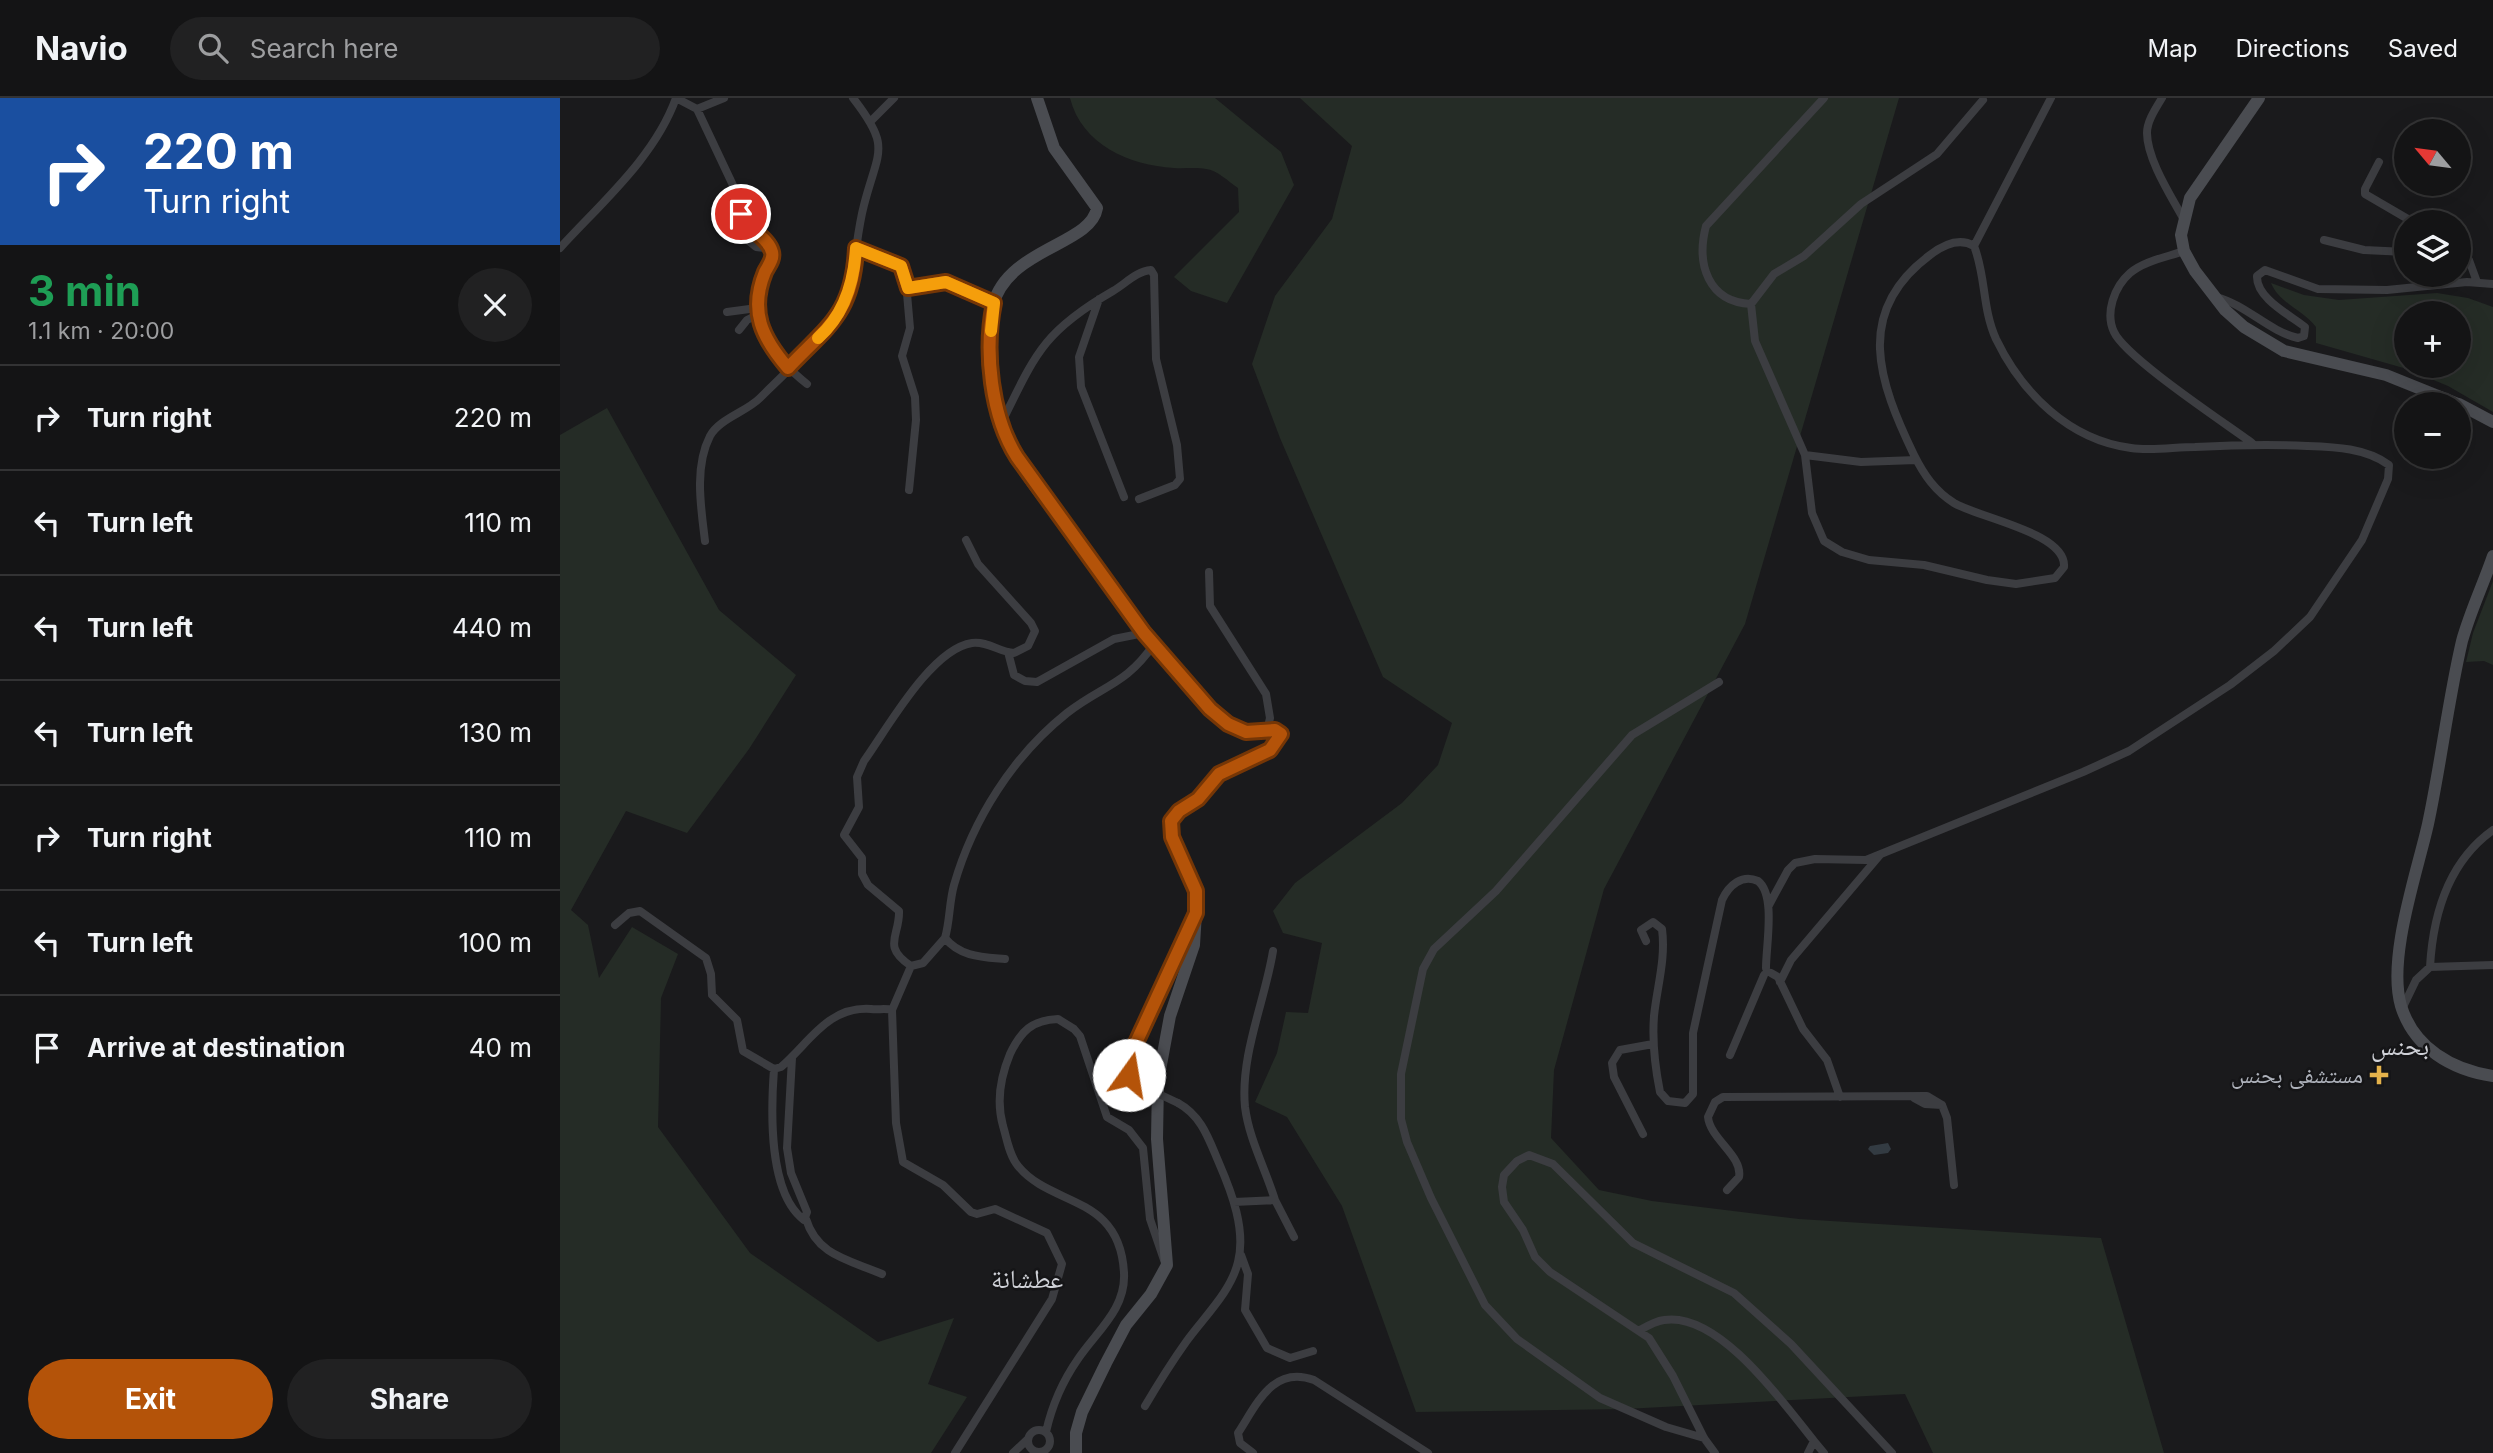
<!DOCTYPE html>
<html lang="en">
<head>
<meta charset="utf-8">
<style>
	body { margin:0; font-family:Inter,"Noto Naskh Arabic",sans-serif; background:#212122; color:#f1f3f6; height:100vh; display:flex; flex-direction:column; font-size:26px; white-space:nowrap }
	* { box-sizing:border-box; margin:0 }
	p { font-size:23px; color:#9d9ea0 }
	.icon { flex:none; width:38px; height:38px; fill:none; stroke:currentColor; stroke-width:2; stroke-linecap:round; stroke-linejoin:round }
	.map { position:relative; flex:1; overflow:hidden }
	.details { display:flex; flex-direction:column; background:#141415; width:560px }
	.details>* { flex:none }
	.guide { background:#1a4fa0; color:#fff; overflow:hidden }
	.needle { width:46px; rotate:299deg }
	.fabs { position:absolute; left:1834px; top:21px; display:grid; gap:14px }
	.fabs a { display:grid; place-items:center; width:77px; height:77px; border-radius:50%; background:#141415; box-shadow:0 7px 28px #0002,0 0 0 2px #333334; font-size:35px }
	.pin { position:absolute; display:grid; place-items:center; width:60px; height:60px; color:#fff; margin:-30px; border:4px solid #fff; border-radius:50%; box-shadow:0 2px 7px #0007 }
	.me { position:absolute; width:77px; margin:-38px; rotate:13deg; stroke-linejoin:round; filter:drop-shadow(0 0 5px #0008) }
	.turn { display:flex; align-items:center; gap:24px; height:147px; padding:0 28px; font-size:32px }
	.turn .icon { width:91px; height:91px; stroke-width:2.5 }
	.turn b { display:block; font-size:49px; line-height:60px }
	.round { display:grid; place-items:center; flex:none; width:74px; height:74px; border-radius:37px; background:#212122 }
	.headline { display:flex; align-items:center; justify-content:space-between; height:119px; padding:0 28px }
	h1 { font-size:42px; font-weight:700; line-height:52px; color:#1e9e55 }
	.button { display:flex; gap:14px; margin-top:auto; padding:14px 28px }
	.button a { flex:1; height:80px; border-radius:42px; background:#b45309; color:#fff; font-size:28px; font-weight:700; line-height:80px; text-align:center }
	.button a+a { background:#212122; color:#f1f3f6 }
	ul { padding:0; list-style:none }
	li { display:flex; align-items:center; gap:21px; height:105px; padding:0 28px; border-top:2px solid #333334 }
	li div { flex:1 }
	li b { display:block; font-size:26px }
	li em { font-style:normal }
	header { display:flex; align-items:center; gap:42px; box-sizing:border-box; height:98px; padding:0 35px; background:#141415; border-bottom:2px solid #333334 }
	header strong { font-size:33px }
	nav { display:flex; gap:38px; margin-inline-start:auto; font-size:24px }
	.search { width:490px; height:63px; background:#212122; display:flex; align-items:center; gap:18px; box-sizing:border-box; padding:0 24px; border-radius:38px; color:#9d9ea0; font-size:26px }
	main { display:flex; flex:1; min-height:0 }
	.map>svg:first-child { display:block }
</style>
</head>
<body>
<header>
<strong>Navio</strong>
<div class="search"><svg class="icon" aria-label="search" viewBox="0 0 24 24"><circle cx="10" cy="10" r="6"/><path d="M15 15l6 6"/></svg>Search here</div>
<nav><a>Map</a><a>Directions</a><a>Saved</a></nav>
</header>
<main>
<section class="details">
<div class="guide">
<div class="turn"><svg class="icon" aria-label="right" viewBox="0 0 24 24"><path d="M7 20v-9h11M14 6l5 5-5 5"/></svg><div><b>220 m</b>Turn right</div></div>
</div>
<div class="headline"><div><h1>3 min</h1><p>1.1 km · 20:00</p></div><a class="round"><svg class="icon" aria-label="close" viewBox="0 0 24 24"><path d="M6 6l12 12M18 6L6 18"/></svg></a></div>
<ul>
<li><svg class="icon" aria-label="right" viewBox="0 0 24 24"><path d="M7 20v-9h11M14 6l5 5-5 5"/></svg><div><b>Turn right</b></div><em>220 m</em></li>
<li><svg class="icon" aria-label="left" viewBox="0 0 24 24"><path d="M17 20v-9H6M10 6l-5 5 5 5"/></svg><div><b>Turn left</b></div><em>110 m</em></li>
<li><svg class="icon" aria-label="left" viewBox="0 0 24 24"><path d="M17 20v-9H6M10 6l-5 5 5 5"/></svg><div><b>Turn left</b></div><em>440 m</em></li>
<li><svg class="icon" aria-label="left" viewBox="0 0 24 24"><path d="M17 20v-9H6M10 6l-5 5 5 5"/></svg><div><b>Turn left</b></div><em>130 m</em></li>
<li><svg class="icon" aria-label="right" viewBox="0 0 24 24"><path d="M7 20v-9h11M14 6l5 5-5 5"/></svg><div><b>Turn right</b></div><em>110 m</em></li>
<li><svg class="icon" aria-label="left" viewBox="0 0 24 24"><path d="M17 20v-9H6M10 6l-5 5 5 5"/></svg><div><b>Turn left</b></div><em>100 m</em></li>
<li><svg class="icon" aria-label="arrive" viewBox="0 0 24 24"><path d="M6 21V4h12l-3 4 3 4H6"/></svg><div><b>Arrive at destination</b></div><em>40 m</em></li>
</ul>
<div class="button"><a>Exit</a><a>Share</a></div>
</section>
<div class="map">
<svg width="1933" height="1355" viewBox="0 0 1933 1355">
	<rect width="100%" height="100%" fill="#1a1a1c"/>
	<path fill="#252c26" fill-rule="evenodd" d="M510,0H655L721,54L734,87L667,205L631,193L614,179L679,114L678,90C669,84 657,72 646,71C636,69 624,71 614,70C569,67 522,47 510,0Z
		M740,0H1339L1185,526L1044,791L994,972L991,1040L1039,1092L1092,1103L1239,1121L1541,1140L1604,1355H1373L1345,1296L1065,1311L856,1314L782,1108L727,1019L695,1004L717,955L726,914L748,915L762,845L723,835L713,813L735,785L842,705L878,667L892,625L823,579L720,340L692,266L715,198L772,121L792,48Z
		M1711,185L1744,197L1779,202L1877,195L1908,200L1933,209V314L1888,288L1847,271L1756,245V229C1743,212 1719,205 1711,185ZM1846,215H1899V268H1846Z
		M47,310L159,512L236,577L189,651L127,735L66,713L11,812L28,827L39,880L72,829L118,856L101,900L98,1029L190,1155L318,1244L394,1220L368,1286L407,1299L371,1355H0V337Z
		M1933,483V567L1924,563L1906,564L1913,535Z"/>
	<path fill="#333b42" d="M1328,1045L1331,1051L1328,1055L1314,1057L1308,1051L1310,1048Z"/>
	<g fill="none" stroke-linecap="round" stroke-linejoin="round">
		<path stroke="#3c3d41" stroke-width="8" d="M116,0L137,11L164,0
			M1602,0C1596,10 1587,23 1587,35C1587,61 1611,98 1623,120
			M137,11L179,100L184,125L212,154C211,167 203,178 200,190C190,232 217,262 247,286
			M311,23L334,0
			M1819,64L1805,91V96L1853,124
			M180,136L196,149L211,151
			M1764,142L1804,152L1846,154
			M1414,148L1491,0
			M0,150C41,105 95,59 116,0
			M296,150L335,165L345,173L350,230L342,258L355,299L356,322L349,392
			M1899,152L1909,162L1917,184
			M1624,153C1607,159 1584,163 1570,175C1554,189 1545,215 1554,234C1566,260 1665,325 1692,345
			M348,190L386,184L434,205
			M1656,199C1687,207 1708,233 1738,240L1744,238L1745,229C1730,217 1696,200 1697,178L1705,172L1758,191L1827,192L1907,184L1933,186
			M539,201L519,259L521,289L564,399
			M1191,206C1148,204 1136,166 1146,128L1264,0
			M167,214L197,210
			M179,232L187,222L197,217
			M440,328C475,257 482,234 553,193C565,186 577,173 591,172L594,177L596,261L617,347L620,381L615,387L579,401
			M1245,357L1301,364L1356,362
			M145,443C141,410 134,369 150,338C159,321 186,314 200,300C218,282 273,231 282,211C296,177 295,141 304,107C318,52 332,50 293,0
			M649,474L650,508L706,596L710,620L707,633
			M448,554L454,577L465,583L477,584L554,541L584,535
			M1209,807L1228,772L1235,765L1255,761L1306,762L1523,674L1569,653L1670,587L1714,553L1750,519L1802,442L1828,381L1829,367C1806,350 1775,349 1747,348C1710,346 1673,347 1635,349C1615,349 1592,353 1571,350C1509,342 1462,295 1436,241C1422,210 1426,178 1414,148C1399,139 1383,147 1370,157C1293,214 1319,284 1354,357C1364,377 1375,393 1394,405C1419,420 1507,435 1504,469L1495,480L1456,486L1427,482L1364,467L1309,462L1282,454L1264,443L1252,415L1245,357L1195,243L1191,206L1214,176L1244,158L1301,106L1377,56L1423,2
			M55,827L69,815L80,813L146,860L151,876L152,897L177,922L183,953L214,971L221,969C250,944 268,908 311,911C318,912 326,910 332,912L351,868L363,865L385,840
			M1086,843L1081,832L1093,824L1102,831C1106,861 1097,889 1094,918C1092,944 1095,969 1100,994L1108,1003L1125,1005L1133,996V935L1162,802C1169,787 1182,776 1198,783C1216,797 1206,847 1206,870
			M713,853C705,903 680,957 685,1009C689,1041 705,1070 715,1102
			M445,861C423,859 400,859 385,840C390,823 389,805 394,787C413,721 453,658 507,615C543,587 566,587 594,546
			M351,868C321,848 340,838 339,813L308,787L302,776V760L284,737L299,709L297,679L304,663C327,631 371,551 412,545C428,543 439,554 454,555L468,548L475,533L471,525L418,466L406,442
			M1870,869C1873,816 1888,764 1933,732
			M1211,875L1218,879L1243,931L1267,962L1280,999
			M1220,884L1231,862L1320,757
			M1843,909L1856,882L1870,869L1933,867
			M332,912L336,1025L343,1064L383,1087L411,1114L417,1116L435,1111L487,1135L502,1166L492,1201L395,1355
			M1170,957L1204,877
			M214,971C211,1011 208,1095 244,1122L247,1114L231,1075L227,1050L232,960
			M582,988L569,977V960L632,824
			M1382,1007L1387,1020L1394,1087
			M1083,1036L1054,979L1052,965L1060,952L1093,946
			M1167,1092L1179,1079C1183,1058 1150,1041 1148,1019L1155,1004L1163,999L1367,998L1382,1007L1365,1006L1354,1000
			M674,1104L715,1102L734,1139
			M246,1121C257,1158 290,1162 322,1176
			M681,1157L688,1176L685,1212L707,1250L730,1260L753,1253
			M1080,1232C1087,1228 1096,1223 1104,1222C1159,1213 1224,1306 1254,1343L1248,1355
			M585,1308C598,1286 611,1265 626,1244C643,1220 671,1194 678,1164C686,1132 672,1095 659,1065C649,1042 642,1018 618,1005
			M468 1343a11 11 0 1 1 22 0a11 11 0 1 1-22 0Z
			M486,1334C492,1307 502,1284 518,1261C537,1233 566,1211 564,1175C560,1096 491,1109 458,1068C449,1057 447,1041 443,1028C436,1003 440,980 450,956C461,933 472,922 498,921L514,931L520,938L547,1019L569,1032L583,1050L590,1121L604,1162
			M1144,1340L1106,1329L1040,1300L957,1241L925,1207L871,1100L847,1044L841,1021V976L863,871L874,851L936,793L1072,637L1159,584
			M1254,1343L1264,1355
			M453,1355L468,1341
			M693,1355L680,1345L678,1335C697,1306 713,1267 754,1282L868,1355
			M1155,1355L1144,1340L1113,1278L1089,1240L990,1174L975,1159L963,1132L944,1104L942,1089L944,1077L957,1063L969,1057L993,1066L1073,1145L1174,1195L1231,1246L1332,1355"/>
		<path stroke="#4a4c51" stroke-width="12" d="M477,0L494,50L537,110C531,147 448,150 433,207C426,236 430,301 440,329C455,369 506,428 533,464C563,504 592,543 625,581C639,597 651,615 669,626C685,636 698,633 715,632L721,636L710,652L659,676L638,701L619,713L611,723L612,739L637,799L634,847L610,918L598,983L597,1041L607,1167L591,1196L566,1227L546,1265L522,1314L516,1335V1355
			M1699,0L1630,100L1621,137L1624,153L1635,173L1665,212L1684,229L1724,253L1826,277L1898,306
			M1899,306L1933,324
			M1933,458C1923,487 1910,514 1902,543C1888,603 1881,665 1868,726C1857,775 1827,860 1841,908C1854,950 1892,972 1933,978"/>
		<path stroke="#3c3d41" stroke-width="8" d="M582,988L618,1005"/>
	</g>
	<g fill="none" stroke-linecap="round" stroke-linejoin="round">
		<defs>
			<path id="route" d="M181,116C186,132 208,138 212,154C214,161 208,168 205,174C189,213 202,240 228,270C269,227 293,215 296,150L341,168L348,190L386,184L434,205C424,253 431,318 457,359L584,535L650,611L668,626L686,634L715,632L721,636L710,652L659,676L638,701L619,713L611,723L612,739L636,793V815L569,960V977"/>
		</defs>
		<use href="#route" stroke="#753606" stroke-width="18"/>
		<use href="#route" stroke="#b45309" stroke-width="12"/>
		<path stroke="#f59e0b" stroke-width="12" d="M258,240C284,217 294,185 296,150L341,168L348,190L386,184L434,205L431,233"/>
	</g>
	<path fill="#e4b24b" stroke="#151517" stroke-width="2.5" d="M1815.5 966.5h7v7h7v7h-7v7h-7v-7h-7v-7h7z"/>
	<g text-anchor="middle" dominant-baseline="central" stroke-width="5" stroke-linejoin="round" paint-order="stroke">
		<g font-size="23" fill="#aeb2bb" stroke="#151517" text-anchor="end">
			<text x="1803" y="977">مستشفى بحنس</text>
		</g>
		<g font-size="26" fill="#cfd1d7" stroke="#151517">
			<text x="1840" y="947">بحنس</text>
			<text x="467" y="1180">عطشانة</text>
		</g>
	</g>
</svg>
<div class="fabs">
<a><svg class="needle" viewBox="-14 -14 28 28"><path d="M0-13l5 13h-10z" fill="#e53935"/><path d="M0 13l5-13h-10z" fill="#9d9ea0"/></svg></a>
<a><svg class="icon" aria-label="layers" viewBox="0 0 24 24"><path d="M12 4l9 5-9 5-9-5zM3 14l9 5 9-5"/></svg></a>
<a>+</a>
<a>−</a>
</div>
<div class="pin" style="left:181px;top:116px;background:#d93025"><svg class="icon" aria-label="arrive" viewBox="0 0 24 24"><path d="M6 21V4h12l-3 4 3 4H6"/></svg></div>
<svg class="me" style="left:569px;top:977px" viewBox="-20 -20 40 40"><circle r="19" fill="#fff"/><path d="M0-13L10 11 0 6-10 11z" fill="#b45309"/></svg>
</div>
</main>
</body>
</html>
